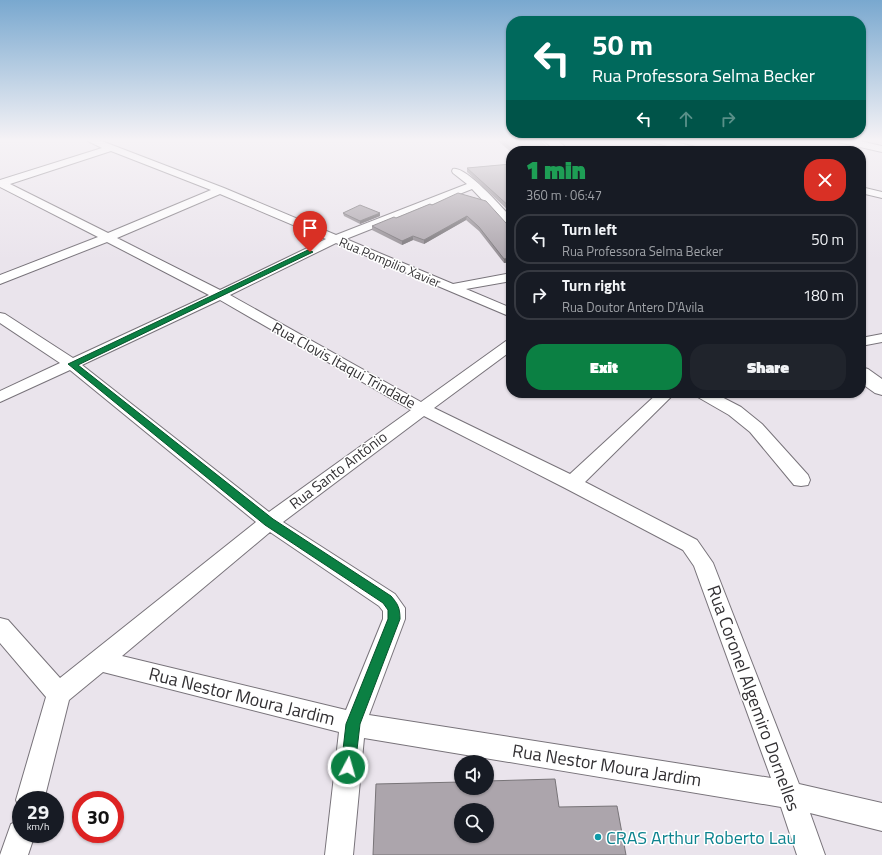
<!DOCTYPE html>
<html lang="en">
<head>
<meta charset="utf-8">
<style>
	body { margin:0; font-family:"Titillium Web",sans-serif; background:#20242c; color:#f1f3f6; height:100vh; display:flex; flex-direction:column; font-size:15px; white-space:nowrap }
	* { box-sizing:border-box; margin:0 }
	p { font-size:13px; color:#9ea1a6 }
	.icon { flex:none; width:22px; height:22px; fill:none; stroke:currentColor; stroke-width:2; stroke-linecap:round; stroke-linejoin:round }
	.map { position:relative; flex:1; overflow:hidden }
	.sheet { position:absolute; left:506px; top:146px; width:360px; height:252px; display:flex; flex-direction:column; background:#171b24; border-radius:16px; box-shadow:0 1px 3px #0004 }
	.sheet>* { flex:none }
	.top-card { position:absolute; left:506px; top:16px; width:360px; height:122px; border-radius:16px; box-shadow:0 1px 3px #0004; background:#00695c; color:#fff; overflow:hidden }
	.tools { position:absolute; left:454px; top:755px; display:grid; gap:8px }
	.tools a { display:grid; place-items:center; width:40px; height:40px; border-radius:50%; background:#171b24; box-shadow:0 1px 3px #0004; font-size:20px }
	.speed { position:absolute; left:12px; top:791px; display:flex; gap:8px; font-size:20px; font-weight:700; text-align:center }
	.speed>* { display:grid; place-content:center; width:52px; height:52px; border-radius:50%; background:#171b24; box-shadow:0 1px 3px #0004; line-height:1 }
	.speed small { font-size:10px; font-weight:400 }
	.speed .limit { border:6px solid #d22; background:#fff; color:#111 }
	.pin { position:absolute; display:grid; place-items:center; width:34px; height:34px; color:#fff; margin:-41px -17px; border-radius:50% 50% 50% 0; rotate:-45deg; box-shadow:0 0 4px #0007 }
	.pin .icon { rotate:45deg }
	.me { position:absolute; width:44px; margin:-22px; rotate:6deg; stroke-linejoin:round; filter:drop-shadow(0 0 3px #0008) }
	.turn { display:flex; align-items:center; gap:14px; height:84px; padding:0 20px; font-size:18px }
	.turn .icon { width:52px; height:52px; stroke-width:2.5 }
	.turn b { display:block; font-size:28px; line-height:34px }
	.lanes { display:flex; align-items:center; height:38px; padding:0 20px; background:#0003; justify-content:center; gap:20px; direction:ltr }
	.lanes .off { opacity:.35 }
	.round { display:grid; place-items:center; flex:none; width:42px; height:42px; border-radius:16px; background:#20242c }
	.head { display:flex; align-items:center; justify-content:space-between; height:68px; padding:0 20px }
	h1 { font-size:24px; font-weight:800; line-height:30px; color:#1e9e55 }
	.primary-button { display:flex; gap:8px; margin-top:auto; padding:8px 20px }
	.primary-button a { flex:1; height:46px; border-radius:16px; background:#0b8043; color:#fff; font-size:16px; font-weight:800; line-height:46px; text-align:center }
	.primary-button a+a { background:#20242c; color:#f1f3f6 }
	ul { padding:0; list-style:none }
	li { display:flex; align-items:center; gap:12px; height:50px; margin:0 8px 6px; padding:0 12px; border:2px solid #363941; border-radius:16px }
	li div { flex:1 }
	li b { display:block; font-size:15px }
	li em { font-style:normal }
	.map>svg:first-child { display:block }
</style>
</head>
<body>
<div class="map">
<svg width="882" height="855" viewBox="0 0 882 855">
	<rect width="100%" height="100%" fill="#eae4ec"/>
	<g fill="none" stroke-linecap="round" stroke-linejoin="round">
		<defs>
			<path id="minor" d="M86,140H99L224,188L336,235L467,184L453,173L452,171L453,169C466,166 501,207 511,217V227L507,226L472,189L346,239L453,284L511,273V281L466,289L511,308V317L336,243L230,295L421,402L506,341L511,340V351L434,408L570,474L658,393H675L585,482L697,540L713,563L799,784L882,803V831L810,813L825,855H797L781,807L364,738L353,855H325L339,732L103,672L69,700L44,800H21L20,810L16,800L46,697L0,643V618L8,620L60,678L256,522L70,370L0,402V391L60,363L0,323V313L5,314L73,358L209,295L107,242L0,284V275L98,237L0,187V180L102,148ZM111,151L211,190L108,233L10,184ZM220,194L326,239L220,290L117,238ZM220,300L411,410L269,512L82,365ZM424,416L565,488L683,550L694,566L771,778L369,715L405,619V608L395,594L283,522ZM270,532L379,606L383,611V619L346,710L122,656Z
				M650,140H667L704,149L706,151H689L651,142Z
				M837,140H855L882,146V152L838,142Z
				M861,187L882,192V198L861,193Z
				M882,334V342L861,346V338Z
				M694,393H714L741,407L762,424L808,475L810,480L808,485L801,486L794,485L750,432L729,415L696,396Z
				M21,820V834H35L28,855H0L11,824Z"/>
			<path id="secondary" d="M543,140H557L570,151H556Z
				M861,367L868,369L882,379V395L875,393L861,383Z"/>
		</defs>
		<use href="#minor" stroke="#78737a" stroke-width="2"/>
		<use href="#secondary" stroke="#78737a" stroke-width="2"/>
		<use href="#minor" fill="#fff" fill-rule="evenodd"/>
		<use href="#secondary" fill="#fff" fill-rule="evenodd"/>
	</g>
	<path fill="#948e94" d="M497,140H539L551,151H511V152Z
		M511,164V215L509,213V211L467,172V168Z
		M430,204L511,224V262L504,263L479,231L466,220L424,244L413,240L402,245L372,230V226L396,218Z
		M343,213L380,216L360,224L344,216Z"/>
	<path fill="#787478" d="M380,213V216L360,224V221Z
		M467,216L466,220L424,244V240Z
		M413,236V240L402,245V241Z
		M511,258V262L504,263V259Z"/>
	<path fill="#aca5ac" stroke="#787478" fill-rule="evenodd" d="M502,140H539L551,151H514Z
		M511,164V208L467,168Z
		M458,193L486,201L506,223L511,224V258L504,259L479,227L467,216L424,240L413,236L402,241L372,226L394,217L396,218L430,204L432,205Z
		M360,205L380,213L360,221L343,213Z
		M555,779L559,807L617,806L626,855H373L376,784L461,782V788H487V781ZM461,810H487V836H461Z"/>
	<linearGradient id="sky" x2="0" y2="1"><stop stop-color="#79a8cf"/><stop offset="0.54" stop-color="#f6f3f6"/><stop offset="1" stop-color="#f6f3f6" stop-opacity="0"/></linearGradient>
	<rect width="882" height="260" fill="url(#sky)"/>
	<path fill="#0b8043" stroke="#07532c" d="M308,250L313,252L78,365L273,519L391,596C398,604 400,608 400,619L360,724L355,767L353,772L348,774L343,772L341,767L346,724L388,619V610L383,603L265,525L68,364Z"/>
	<circle fill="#0f9aa8" stroke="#fff" stroke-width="1.5" cx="598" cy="837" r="4"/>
	<g text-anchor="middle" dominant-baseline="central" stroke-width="3" stroke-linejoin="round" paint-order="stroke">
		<g font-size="13" fill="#333134" stroke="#fff">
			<text transform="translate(390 262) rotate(23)">Rua Pompilio Xavier</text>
		</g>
		<g font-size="15" fill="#333134" stroke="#fff">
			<text transform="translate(344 365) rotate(29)">Rua Clovis Itaqui Trindade</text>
			<text transform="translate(338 470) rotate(-37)">Rua Santo Antônio</text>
		</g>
		<g font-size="18" fill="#333134" stroke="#fff">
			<text transform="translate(242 696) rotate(14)">Rua Nestor Moura Jardim</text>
			<text transform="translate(754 698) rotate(70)">Rua Coronel Algemiro Dornelles</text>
			<text transform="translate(607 765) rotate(9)">Rua Nestor Moura Jardim</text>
		</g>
		<g font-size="18" fill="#0d838f" stroke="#fff" text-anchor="start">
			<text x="606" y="837">CRAS Arthur Roberto Lau</text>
		</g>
	</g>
</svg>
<div class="tools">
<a><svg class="icon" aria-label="sound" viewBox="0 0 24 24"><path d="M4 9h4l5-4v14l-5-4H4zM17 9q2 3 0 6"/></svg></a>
<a><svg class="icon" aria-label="search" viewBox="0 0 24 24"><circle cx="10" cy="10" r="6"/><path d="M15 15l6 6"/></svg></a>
</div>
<div class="speed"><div>29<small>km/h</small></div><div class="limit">30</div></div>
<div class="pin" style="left:310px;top:252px;background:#d93025"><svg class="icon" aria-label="arrive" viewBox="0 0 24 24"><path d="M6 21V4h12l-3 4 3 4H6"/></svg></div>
<svg class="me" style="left:348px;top:767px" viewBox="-20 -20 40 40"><circle r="17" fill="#0b8043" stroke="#fff" stroke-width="3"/><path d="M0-11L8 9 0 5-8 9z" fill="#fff"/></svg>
<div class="top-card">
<div class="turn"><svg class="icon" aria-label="left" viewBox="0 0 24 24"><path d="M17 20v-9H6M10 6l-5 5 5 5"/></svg><div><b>50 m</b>Rua Professora Selma Becker</div></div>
<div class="lanes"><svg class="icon" aria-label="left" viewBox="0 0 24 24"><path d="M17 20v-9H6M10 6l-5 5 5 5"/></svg><svg class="icon off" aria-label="ahead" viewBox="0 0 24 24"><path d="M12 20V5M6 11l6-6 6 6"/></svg><svg class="icon off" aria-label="right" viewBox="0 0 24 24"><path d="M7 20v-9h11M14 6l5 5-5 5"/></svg></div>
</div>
<section class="sheet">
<div class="head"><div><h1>1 min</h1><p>360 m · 06:47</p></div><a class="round" style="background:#d93025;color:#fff"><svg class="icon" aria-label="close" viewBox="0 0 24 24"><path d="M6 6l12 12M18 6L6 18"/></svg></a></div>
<ul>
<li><svg class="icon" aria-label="left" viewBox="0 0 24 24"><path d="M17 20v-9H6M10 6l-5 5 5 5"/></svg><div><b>Turn left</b><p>Rua Professora Selma Becker</p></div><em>50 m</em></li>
<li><svg class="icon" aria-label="right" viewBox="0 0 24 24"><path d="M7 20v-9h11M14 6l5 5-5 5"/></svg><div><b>Turn right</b><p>Rua Doutor Antero D'Avila</p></div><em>180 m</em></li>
</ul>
<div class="primary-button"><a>Exit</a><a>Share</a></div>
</section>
</div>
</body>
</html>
